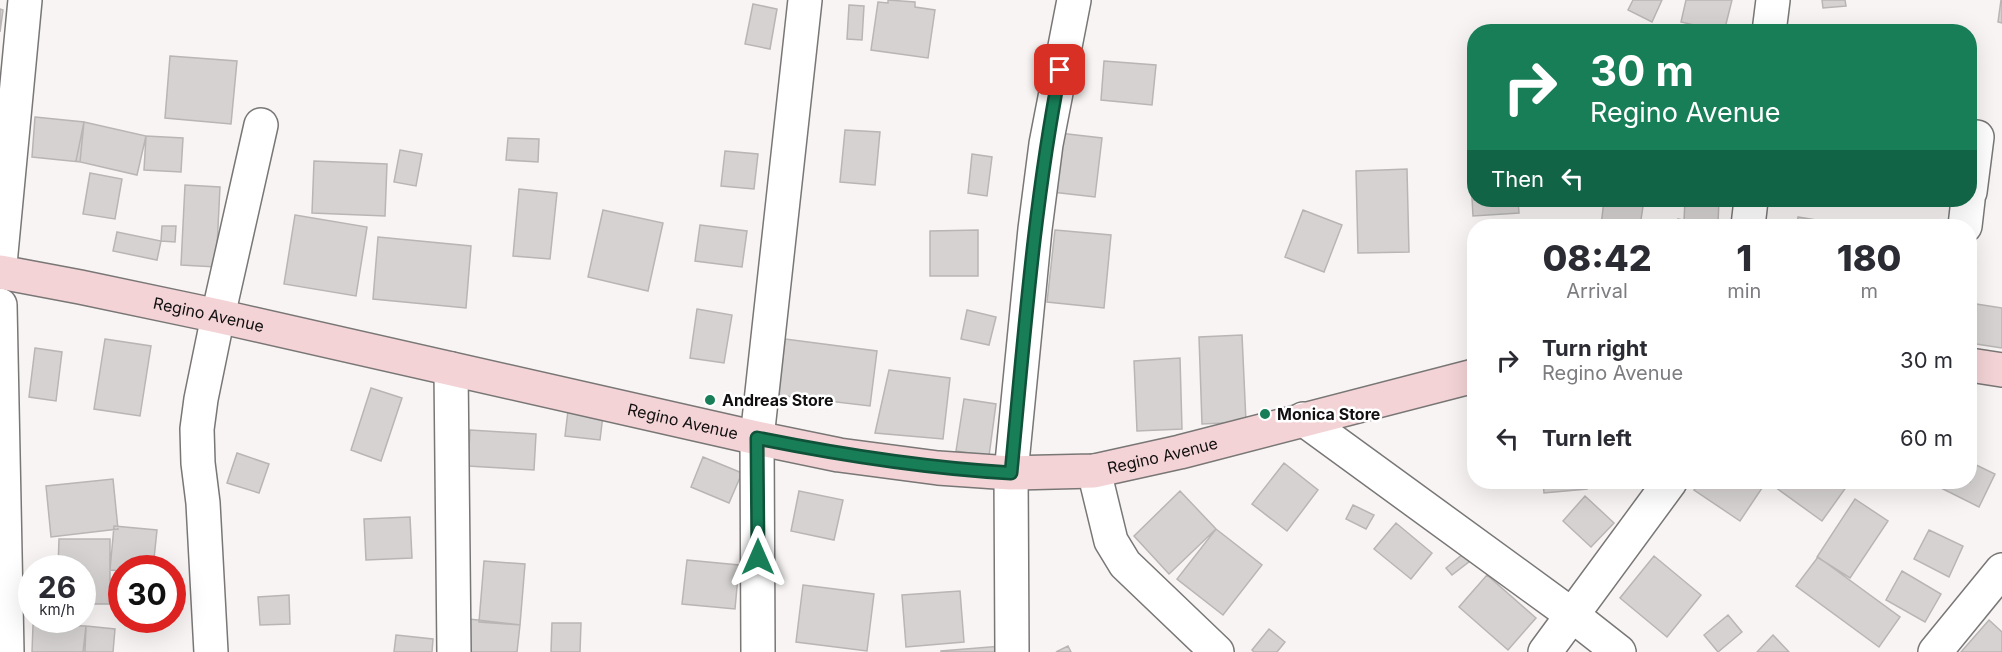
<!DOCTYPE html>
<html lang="en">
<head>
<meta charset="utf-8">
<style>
	body { margin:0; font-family:Inter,sans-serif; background:#f2f2f3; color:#2b2b33; height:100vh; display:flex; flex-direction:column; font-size:22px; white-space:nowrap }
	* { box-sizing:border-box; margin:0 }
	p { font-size:20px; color:#7c7c81 }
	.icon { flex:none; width:33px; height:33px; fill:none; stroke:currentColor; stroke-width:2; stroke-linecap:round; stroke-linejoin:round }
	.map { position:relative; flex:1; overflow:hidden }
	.side { position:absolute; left:1467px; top:219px; width:510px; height:270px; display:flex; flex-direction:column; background:#fff; border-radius:24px; box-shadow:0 6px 24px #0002 }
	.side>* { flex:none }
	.guide { position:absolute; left:1467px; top:24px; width:510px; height:183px; border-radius:24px; box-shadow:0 6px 24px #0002; background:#177e58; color:#fff; overflow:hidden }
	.speed { position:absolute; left:18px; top:555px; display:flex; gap:12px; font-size:30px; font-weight:700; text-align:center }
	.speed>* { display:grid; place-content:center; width:78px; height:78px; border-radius:50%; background:#fff; box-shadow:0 6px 24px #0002; line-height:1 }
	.speed small { font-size:15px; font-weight:400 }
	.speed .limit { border:9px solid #d22; background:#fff; color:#111 }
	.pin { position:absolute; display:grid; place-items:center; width:51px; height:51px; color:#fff; margin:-26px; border-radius:12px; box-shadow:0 3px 9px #0006 }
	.me { position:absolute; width:66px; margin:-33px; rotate:0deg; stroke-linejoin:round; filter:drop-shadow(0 0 4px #0008) }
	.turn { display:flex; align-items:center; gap:21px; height:126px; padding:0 24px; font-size:27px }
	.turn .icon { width:78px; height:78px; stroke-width:2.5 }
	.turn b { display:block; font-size:42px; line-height:51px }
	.then { display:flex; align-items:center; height:57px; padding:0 24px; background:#0003; gap:12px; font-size:22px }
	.eta { display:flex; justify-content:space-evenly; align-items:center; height:102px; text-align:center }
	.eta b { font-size:36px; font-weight:800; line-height:42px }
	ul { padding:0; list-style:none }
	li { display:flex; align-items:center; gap:18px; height:78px; padding:0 24px }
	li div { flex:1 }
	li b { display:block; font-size:22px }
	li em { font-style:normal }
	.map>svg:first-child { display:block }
</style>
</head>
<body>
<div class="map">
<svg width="2002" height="652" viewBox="0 0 2002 652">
	<rect width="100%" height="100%" fill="#f8f4f4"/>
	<path fill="#d6d2d2" stroke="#b9b5b5" stroke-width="1.5" d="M888,0L915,2V7L935,10L928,58L871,50L878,2L888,3Z
		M1633,0H1662L1652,22L1628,10Z
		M1686,0H1732L1724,32L1681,22Z
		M1822,0H1845L1846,6L1823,8Z
		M2001,0H2002V23L1998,22Z
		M753,4L777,9L770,49L745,44Z
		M849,5L864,6L862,40L847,39Z
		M0,9L3,10L0,32Z
		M1665,25L1715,31V32H1664Z
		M1970,50L1975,51L1970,76Z
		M170,56L237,61L231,124L165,118Z
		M1104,61L1156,65L1152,105L1101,100Z
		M35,117L84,122L80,162L32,157Z
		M84,122L146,136L137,175L76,161Z
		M1474,125V200H1518L1519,213L1473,216L1468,126Z
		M845,130L880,132L875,185L840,182Z
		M1059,133L1102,138L1095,197L1052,192Z
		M146,136L183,138L181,172L144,170Z
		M508,138L539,139L538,162L506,160Z
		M400,150L422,154L416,186L394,182Z
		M725,151L758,154L754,189L721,186Z
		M972,154L992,157L987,196L968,193Z
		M314,161L387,164L385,216L312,213Z
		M1407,169L1409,252L1358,253L1356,171Z
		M90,173L122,179L115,219L83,214Z
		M185,185L220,187L216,267L181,265Z
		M519,189L557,193L550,259L513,256Z
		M1604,200H1644L1640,226H1601Z
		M1685,200H1719L1718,223L1684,221Z
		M603,210L663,223L648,291L588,277Z
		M1303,210L1342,225L1324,272L1285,257Z
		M295,215L367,227L356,296L284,284Z
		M1798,217L1834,223V226H1797Z
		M1678,219L1704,224L1703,226H1677Z
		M700,225L747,231L742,267L695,261Z
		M162,226H176L175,242L161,241Z
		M978,230V276H930V231Z
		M1055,230L1111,235L1104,308L1047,302Z
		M117,232L161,241L157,260L113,251Z
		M378,237L471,246L466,308L373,299Z
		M1970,303L2002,308V348L1970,343Z
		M697,309L732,315L724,363L690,358Z
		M967,310L996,317L989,345L961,339Z
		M1242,335L1246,422L1202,424L1199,337Z
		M105,339L151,346L140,416L94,409Z
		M785,339L877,351L870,406L778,395Z
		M35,348L62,352L56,401L29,397Z
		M1180,358L1182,429L1137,431L1134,361Z
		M889,370L950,378L943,439L875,433Z
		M371,388L402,398L381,461L351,450Z
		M964,399L996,404L989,456L956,451Z
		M569,402L604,407L600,440L565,436Z
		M470,430L536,434L534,470L468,466Z
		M237,453L269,464L259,493L227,483Z
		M703,457L742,473L729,503L691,487Z
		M1970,462L1995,474L1979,507L1931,483L1932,482H1970Z
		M1284,463L1318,490L1287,531L1252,504Z
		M113,479L118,529L51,537L46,486Z
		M1543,482H1586L1587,489L1544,493Z
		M1700,482H1758L1764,485L1740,521L1694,490Z
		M1768,482H1841L1847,486L1822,521Z
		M799,491L843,500L834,540L791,531Z
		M1180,491L1216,529L1169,574L1134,536Z
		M1585,496L1614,523L1591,547L1563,521Z
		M1855,499L1888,521L1850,578L1817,557Z
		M1353,505L1374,515L1366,529L1346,519Z
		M410,517L412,558L366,560L364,519Z
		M1396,523L1432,553L1411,579L1374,549Z
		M114,526L157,530L153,568H122V571L110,570Z
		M1216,529L1262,565L1223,615L1177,579Z
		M1929,530L1963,546L1949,577L1914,559Z
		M59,539H110V604H82V568H58Z
		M1464,553L1470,561L1452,575L1446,568Z
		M1654,556L1701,595L1667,637L1620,598Z
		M1818,557L1900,617L1879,647L1796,586Z
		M687,560L739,565L735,609L682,604Z
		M484,561L525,564L520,625L479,622Z
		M1902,571L1941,594L1925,622L1886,600Z
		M1487,575L1536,618L1508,650L1459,607Z
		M803,585L874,594L867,651L796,642Z
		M960,591L964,642L906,647L902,595Z
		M289,595L290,624L260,625L258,597Z
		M1728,615L1742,632L1718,652L1704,635Z
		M469,619L520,625L517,652H465Z
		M1989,620L2002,632V652H1961Z
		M552,623H581L580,652H551Z
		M33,625L86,626L85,652H32Z
		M86,626L115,629L113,652H83Z
		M1269,629L1285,642L1277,652H1254L1252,650Z
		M396,635L433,639L432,652H394Z
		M1773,635L1789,652H1757Z
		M1002,646L1003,652H941V651Z
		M1068,646L1071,652H1056Z"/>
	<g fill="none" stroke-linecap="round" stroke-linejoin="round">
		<defs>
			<path id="street" d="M1769,32L1773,0
				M1970,192L1977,137
				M1748,226L1751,200
				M1965,226L1968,200
				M0,264L25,0
				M0,305L7,652
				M451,369L454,652
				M1303,419L1572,615L1619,652
				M1094,471L1111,541L1125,564L1217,652
				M211,652L203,503L198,463L197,429L201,399L218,316L261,125
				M758,652L757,438L805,0
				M1012,652L1011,473L1035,229L1046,144L1074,0
				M1545,652L1670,482
				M1935,652L2002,570"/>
			<g id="secondary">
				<path id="s1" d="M0,272L80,287L218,316L757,438L839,455L938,468L1011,473L1094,471L1180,452L1474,376"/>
				<path d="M1970,365L2002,370"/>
			</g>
		</defs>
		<use href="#street" stroke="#797676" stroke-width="36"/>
		<use href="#secondary" stroke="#797676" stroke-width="36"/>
		<use href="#street" stroke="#fff" stroke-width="33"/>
		<use href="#secondary" stroke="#f3d3d6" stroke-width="33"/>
	</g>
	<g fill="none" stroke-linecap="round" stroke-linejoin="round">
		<defs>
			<path id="route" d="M758,557L757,438C841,455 925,468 1011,473C1024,338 1034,203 1060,70"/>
		</defs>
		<use href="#route" stroke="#0f5239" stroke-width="15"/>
		<use href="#route" stroke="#177e58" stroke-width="10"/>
	</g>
	<g fill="#177e58" stroke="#fff" stroke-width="2">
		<circle cx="710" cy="400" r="6"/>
		<circle cx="1265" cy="414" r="6"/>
	</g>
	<g text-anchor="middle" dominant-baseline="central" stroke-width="5" stroke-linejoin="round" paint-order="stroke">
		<g font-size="16" fill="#110f0f" stroke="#fff">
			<text stroke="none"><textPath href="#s1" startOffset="213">Regino Avenue</textPath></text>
			<text stroke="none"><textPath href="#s1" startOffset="699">Regino Avenue</textPath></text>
			<text stroke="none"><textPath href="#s1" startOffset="1185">Regino Avenue</textPath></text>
		</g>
		<g font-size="16" font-weight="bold" fill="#110f0f" stroke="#fff" text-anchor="start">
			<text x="722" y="400">Andreas Store</text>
			<text x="1277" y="414">Monica Store</text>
		</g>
	</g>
</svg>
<div class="speed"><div>26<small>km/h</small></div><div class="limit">30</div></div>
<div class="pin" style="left:1060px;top:70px;background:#d93025"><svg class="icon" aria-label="arrive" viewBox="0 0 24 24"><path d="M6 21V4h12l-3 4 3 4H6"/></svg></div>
<svg class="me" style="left:758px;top:557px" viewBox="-20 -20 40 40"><path d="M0-17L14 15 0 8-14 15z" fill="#177e58" stroke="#fff" stroke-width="4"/></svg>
<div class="guide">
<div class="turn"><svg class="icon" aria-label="right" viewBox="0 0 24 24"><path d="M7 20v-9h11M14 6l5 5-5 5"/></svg><div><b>30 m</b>Regino Avenue</div></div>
<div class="then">Then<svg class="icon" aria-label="left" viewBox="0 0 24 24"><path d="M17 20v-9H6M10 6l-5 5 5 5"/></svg></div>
</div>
<section class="side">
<div class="eta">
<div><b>08:42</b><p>Arrival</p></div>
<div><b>1</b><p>min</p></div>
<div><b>180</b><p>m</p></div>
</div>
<ul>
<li><svg class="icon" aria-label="right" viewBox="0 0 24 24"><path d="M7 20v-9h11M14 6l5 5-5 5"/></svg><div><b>Turn right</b><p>Regino Avenue</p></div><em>30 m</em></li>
<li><svg class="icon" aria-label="left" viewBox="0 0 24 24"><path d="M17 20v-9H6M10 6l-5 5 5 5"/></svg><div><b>Turn left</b></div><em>60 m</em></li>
</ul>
</section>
</div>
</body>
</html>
